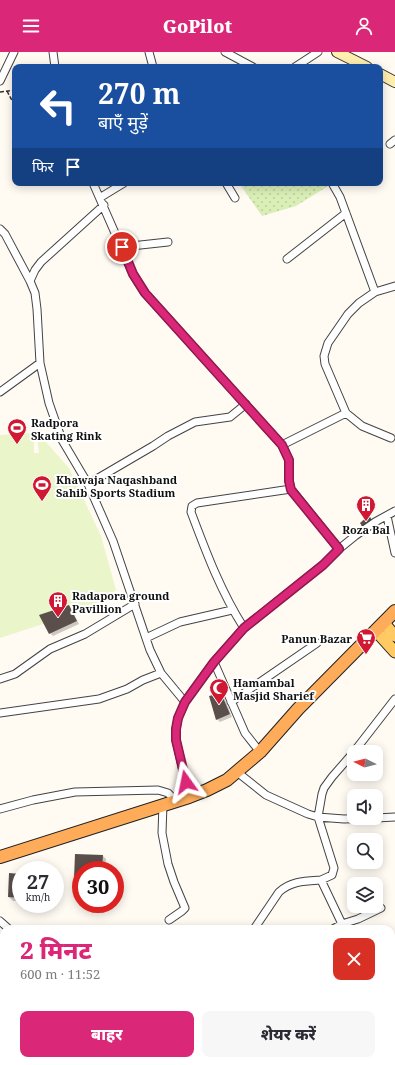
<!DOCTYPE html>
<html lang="hi">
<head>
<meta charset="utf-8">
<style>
	body { margin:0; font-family:"Noto Serif","Noto Sans Devanagari",serif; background:#f7f7f7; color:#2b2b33; height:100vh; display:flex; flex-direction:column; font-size:15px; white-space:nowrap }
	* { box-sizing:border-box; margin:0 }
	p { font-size:13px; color:#7c7c81 }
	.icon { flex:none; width:22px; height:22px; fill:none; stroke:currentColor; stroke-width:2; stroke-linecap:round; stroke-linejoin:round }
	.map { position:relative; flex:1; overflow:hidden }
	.details { position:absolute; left:0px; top:873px; width:395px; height:140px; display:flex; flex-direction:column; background:#fff; border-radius:12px 12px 0 0; box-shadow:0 2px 10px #0003 }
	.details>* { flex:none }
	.guide { position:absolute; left:12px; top:12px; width:371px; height:122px; border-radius:8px; box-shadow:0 2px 10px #0003; background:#1a4fa0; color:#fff; overflow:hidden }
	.needle { width:26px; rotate:276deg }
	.fabs { position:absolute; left:347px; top:693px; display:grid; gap:8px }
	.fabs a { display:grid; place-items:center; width:36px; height:36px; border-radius:8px; background:#fff; box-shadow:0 2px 10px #0003; font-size:20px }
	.speed { position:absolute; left:12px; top:809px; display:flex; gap:8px; font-size:20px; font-weight:700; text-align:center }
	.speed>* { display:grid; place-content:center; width:52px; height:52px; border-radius:50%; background:#fff; box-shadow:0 2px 10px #0003; line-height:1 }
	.speed small { font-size:10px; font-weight:400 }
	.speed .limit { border:6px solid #d22; background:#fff; color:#111 }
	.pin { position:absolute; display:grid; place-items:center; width:34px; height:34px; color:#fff; margin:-17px; border:2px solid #fff; border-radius:50%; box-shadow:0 1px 4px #0007 }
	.me { position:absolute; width:44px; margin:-22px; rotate:348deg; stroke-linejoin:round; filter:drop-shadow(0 0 3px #0008) }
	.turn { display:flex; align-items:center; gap:14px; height:84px; padding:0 20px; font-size:18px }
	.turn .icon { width:52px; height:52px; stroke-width:2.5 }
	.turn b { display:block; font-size:28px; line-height:34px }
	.then { display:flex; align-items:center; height:38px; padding:0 20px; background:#0003; gap:8px; font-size:15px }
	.round { display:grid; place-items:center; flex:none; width:42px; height:42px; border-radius:8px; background:#f7f7f7 }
	.overview { display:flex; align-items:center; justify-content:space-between; height:68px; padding:0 20px }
	h1 { font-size:24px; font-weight:800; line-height:30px; color:#db2777 }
	.button { display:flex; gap:8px; margin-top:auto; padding:8px 20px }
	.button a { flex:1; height:46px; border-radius:8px; background:#db2777; color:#fff; font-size:16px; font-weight:800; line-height:46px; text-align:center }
	.button a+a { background:#f7f7f7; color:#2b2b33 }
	header { display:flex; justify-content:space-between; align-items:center; height:52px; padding:0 20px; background:#db2777; color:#fff; font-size:18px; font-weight:800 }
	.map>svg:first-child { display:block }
</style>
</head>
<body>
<header><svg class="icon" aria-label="menu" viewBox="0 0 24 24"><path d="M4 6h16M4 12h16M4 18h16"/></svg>GoPilot<svg class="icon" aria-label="person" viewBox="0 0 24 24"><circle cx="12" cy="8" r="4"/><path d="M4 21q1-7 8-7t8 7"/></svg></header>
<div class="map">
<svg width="395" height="1013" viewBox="0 0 395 1013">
	<defs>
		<pattern id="grass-dots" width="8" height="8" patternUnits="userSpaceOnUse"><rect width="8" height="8" fill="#daefb7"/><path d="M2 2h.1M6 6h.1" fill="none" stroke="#bacc9c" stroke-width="1.8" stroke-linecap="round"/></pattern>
	</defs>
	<rect width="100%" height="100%" fill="#fffbf3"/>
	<path fill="url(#grass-dots)" d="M239,131H333L296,154L262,164Z"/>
	<path fill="#eaf5ca" d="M36,379L69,416L101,484L116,538L89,557L0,586V383L34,381V401H39Z"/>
	<path fill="#0003" d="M68,554L71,557L79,572L53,584L50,581Z
		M221,642L224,645L232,665L220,670L217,667Z
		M76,803L103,804L106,807L105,818H81V829H78L75,826Z
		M21,823V849H13L9,845Z
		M29,852H48L47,854H31Z"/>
	<path fill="#5a4f4b" d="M369,463L373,470L363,476L360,471Z
		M69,553L77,569L49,582L39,563Z
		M221,641L230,662L216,668L209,644Z
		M75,802L103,803L102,818H81V826H74Z
		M9,821L21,822V846L8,845Z"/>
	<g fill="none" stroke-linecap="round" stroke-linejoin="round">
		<defs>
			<path id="minor" d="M53,0L55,15
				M149,0L153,15
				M225,0L253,15
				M295,15L318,0
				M0,29L14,0
				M390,92L395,88
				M93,131L133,222L145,241L282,393L289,408V429L291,437L339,497
				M226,131L235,146
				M332,131L340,145L375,240L395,234
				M101,145L124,131
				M0,177L5,182L30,229L35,241L37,257L40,311L49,351L56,371L62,388L88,432L113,489L150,598L161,621L185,650
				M122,195L168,190
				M287,207L346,161
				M30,229L35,218L41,210L104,153
				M375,240L359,251L348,262L328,291L324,304L325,312L346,361L362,374L391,386
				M0,340L40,311
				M282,393L346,361
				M88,432L153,394L168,384L195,370L230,365L246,352
				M387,464L395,501
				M244,576C221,540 206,500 191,460L192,454L197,451L291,437
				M146,586L180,570L232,558
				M214,610L245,681L260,700
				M0,627L15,622L50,597L85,582L135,552
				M231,650L317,591
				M0,661L99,647L127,637L143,628L161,621
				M237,720L266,743L308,762L318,765L344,767L373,766
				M189,745L176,688V677L178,666L185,650L214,610L244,576L323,513L339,497L355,484L375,470L395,459
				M163,752L162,781L168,812L174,830L185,856L182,859L169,868
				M0,757L33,748L75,740L158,738L168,741L176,749
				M376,766L395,765
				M0,869L9,877
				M342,872L358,867L381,856
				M254,877L279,840C291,829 305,829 321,828
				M333,877L342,872L321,828L332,823L334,816L318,765L322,742L324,736L332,725L353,701L395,647
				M391,911L395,909
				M0,940L4,938
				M391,1007L395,1008
				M128,1009L133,1013
				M252,1009V1013
				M49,1013L59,1009"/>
			<path id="secondary" d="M337,0L367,15
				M380,22L395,30"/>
			<path id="primary" d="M384,571L395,584
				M376,579L395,600
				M391,972L395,968
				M391,985L395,981
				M338,1013L346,1009
				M352,1013L359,1009"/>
			<path id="trunk" d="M0,805L189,745L207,738L227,728L260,700L298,657L395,559"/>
		</defs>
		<use href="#minor" stroke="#434343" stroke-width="9"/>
		<use href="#secondary" stroke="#323232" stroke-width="12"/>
		<use href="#primary" stroke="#212121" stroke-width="13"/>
		<use href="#trunk" stroke="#212121" stroke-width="14"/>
		<path stroke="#323232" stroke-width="1.5" stroke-dasharray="4 2" stroke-linecap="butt" d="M7,39L15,54
			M0,40L15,38
			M12,91L15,90"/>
		<use href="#minor" stroke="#fff" stroke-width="7"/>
		<use href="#secondary" stroke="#ffeeae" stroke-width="10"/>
		<use href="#primary" stroke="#ffc963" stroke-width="11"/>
		<use href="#trunk" stroke="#ffac5a" stroke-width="12"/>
	</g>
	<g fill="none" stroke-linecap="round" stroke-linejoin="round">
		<defs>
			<path id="route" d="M122,195L133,222L145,241L282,393L289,408V429L291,438L339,497L323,513L244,576L214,610L185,650L178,666L176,677V688L186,730"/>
		</defs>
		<use href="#route" stroke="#8e194d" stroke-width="10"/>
		<use href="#route" stroke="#db2777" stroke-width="7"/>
	</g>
	<defs>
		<symbol id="stadium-pin" viewBox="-11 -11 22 30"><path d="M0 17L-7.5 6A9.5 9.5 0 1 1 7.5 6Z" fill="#d11833" stroke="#fff"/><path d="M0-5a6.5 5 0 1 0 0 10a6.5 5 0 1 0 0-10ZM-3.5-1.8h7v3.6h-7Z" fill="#fff"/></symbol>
		<symbol id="building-pin" viewBox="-11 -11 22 30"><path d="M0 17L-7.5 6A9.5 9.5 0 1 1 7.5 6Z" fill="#d11833" stroke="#fff"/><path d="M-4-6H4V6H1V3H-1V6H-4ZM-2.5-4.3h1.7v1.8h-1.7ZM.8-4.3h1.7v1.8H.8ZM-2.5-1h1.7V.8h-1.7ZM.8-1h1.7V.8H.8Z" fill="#fff"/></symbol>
		<symbol id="supermarket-pin" viewBox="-11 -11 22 30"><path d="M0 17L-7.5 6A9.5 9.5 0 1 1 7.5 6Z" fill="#d11833" stroke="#fff"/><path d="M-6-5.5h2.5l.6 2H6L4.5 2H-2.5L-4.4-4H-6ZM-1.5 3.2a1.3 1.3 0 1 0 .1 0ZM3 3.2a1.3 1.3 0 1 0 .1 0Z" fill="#fff"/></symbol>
		<symbol id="mosque-pin" viewBox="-11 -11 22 30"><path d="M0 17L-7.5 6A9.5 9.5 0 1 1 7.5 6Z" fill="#d11833" stroke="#fff"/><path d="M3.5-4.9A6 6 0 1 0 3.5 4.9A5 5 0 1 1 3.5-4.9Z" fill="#fff"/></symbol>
	</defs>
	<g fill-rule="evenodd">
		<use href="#stadium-pin" x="6" y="365" width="22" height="30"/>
		<use href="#stadium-pin" x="31" y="422" width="22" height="30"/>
		<use href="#building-pin" x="355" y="442" width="22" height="30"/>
		<use href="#building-pin" x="47" y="538" width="22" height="30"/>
		<use href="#supermarket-pin" x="355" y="575" width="22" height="30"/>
		<use href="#mosque-pin" x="208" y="625" width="22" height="30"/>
	</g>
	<g text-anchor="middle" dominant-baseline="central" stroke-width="4" stroke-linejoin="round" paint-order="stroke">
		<g font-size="11" font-weight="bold" fill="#101010" stroke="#fff" text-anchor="start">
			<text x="31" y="370">Radpora<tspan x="31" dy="13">Skating Rink</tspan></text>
			<text x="56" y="427">Khawaja Naqashband<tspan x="56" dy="13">Sahib Sports Stadium</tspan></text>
			<text x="366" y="477" text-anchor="middle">Roza Bal</text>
			<text x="72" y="543">Radapora ground<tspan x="72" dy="13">Pavillion</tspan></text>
			<text x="352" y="586" text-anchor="end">Panun Bazar</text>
			<text x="233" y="630">Hamambal<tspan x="233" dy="13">Masjid Sharief</tspan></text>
		</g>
	</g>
</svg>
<div class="fabs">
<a><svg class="needle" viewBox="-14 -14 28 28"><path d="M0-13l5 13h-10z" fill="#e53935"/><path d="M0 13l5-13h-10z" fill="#7c7c81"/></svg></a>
<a><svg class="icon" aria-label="sound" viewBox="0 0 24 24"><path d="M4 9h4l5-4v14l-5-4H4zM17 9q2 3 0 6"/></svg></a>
<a><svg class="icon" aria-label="search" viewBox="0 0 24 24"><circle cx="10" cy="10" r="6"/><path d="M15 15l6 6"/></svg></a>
<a><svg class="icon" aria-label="layers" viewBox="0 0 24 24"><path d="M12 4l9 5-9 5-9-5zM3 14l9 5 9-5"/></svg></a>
</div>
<div class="speed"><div>27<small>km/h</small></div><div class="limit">30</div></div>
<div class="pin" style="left:122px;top:195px;background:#d93025"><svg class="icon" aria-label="arrive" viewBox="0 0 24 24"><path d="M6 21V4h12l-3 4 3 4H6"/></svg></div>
<svg class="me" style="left:186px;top:730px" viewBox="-20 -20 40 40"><path d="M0-17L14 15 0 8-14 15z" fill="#db2777" stroke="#fff" stroke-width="4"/></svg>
<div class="guide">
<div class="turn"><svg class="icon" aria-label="left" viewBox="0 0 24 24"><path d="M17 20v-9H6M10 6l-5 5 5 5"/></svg><div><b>270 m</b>बाएँ मुड़ें</div></div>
<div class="then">फिर<svg class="icon" aria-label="arrive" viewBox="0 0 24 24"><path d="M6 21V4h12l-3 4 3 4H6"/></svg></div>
</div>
<section class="details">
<div class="overview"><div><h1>2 मिनट</h1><p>600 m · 11:52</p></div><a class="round" style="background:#d93025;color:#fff"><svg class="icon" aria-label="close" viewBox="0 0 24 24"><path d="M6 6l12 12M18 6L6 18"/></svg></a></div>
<div class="button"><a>बाहर</a><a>शेयर करें</a></div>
</section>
</div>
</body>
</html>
